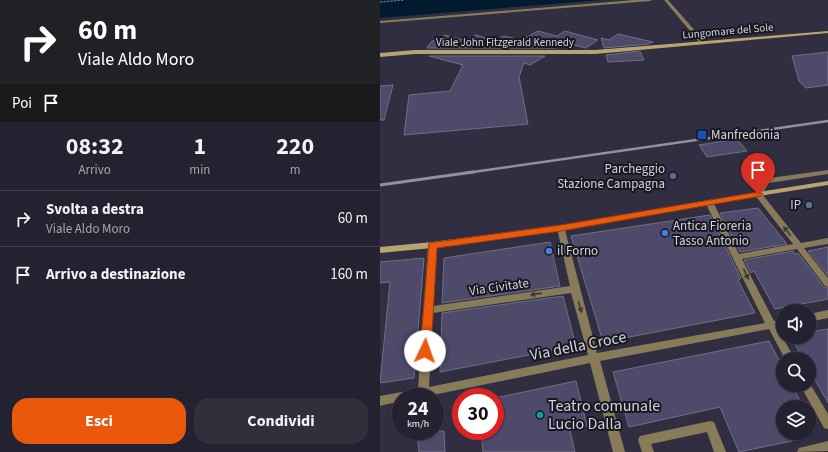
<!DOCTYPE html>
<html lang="it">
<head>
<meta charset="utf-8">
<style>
	body { margin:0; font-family:"Source Sans 3",sans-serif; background:#302f3c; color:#f1f3f6; height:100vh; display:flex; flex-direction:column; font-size:15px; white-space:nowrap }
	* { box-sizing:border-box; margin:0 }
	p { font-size:13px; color:#a3a4ab }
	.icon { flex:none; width:22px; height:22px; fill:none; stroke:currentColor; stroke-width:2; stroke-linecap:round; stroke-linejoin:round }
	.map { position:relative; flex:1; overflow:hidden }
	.drawer { display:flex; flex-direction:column; background:#242230; width:380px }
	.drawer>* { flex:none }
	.hud { background:#202124; color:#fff; overflow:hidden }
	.fabs { position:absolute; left:396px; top:304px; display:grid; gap:8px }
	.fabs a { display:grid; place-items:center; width:40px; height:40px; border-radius:50%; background:#242230; box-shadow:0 1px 3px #0004,0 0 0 1px #413f4c; font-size:20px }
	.speed { position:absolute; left:12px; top:388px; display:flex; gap:8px; font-size:20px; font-weight:700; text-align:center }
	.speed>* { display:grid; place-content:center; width:52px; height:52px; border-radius:50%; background:#242230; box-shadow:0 1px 3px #0004,0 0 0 1px #413f4c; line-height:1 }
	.speed small { font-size:10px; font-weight:400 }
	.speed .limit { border:6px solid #d22; background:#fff; color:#111 }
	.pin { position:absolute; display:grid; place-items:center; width:34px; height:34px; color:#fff; margin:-41px -17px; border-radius:50% 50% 50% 0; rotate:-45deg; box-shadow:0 0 4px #0007 }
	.pin .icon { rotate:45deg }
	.me { position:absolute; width:44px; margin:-22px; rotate:3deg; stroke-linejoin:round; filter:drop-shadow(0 0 3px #0008) }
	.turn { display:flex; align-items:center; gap:14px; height:84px; padding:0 12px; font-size:18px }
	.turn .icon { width:52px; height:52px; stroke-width:2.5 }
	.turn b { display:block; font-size:28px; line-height:34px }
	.then { display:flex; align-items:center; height:38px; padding:0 12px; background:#0003; gap:8px; font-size:15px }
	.eta { display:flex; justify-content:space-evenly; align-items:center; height:68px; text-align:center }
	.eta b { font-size:24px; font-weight:700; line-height:28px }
	.button { display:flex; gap:8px; margin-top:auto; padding:8px 12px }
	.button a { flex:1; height:46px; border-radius:16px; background:#ea580c; color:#fff; font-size:16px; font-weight:700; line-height:46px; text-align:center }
	.button a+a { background:#302f3c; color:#f1f3f6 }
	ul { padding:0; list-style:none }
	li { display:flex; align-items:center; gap:12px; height:56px; padding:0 12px; border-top:1px solid #413f4c }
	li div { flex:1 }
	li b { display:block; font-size:15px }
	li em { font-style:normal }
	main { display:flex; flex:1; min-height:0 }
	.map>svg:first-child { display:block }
</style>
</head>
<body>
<main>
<section class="drawer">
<div class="hud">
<div class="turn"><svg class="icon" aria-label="right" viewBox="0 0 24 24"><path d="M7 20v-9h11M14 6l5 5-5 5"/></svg><div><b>60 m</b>Viale Aldo Moro</div></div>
<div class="then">Poi<svg class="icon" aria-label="arrive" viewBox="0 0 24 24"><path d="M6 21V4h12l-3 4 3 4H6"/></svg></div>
</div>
<div class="eta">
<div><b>08:32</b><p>Arrivo</p></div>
<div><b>1</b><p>min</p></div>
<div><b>220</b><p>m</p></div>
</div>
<ul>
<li><svg class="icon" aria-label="right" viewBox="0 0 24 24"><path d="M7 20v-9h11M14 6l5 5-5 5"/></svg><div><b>Svolta a destra</b><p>Viale Aldo Moro</p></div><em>60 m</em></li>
<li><svg class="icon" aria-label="arrive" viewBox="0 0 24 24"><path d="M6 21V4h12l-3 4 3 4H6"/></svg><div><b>Arrivo a destinazione</b></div><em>160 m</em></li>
</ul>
<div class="button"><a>Esci</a><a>Condividi</a></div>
</section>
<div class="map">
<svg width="448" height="452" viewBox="0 0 448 452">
	<rect width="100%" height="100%" fill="#302e40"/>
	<path fill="#001b2f" d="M0,0H222L0,18Z"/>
	<path fill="#4d4a6a" stroke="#716f83" d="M158,31L177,36L185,31L218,40L206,48L185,43L176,48H47L51,42L65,35L86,41L96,35L115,41L124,36L141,40Z
		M238,34L273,42L268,44L224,48L221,38L229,40Z
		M260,51L264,60L228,62L226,55Z
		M448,52V85L426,88L419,81L412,56Z
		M49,56H165L150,65L144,63L139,77L148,124L24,135L29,95L70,91L83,65Z
		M13,85L4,120H0V86Z
		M357,139L367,151L327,157L319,145Z
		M378,208L407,244L360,252L340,213Z
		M330,215L361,278L358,280L375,313L223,342L191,236Z
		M170,242L180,286L62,303L64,258Z
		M448,247V276L428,251Z
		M413,251L415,254L418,253L444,287L448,288V299L395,309L374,271L371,273L364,260Z
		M44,258L34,378L0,383L10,282L0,283V262Z
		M183,296L196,346L60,372L62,313Z
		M448,329V403L429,369V359H423L411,337H429V332Z
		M389,341L403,368V385H412L423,407H403V433H426V438L359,452L340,407L249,427L233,372Z
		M196,381L207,426L190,430L195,452H103L101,431H115V398Z
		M37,431H64L65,452H39Z"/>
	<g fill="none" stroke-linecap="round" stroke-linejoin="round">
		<path stroke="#676575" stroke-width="1.5" stroke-dasharray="2.5 1" stroke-linecap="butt" d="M0,2L24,0"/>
		<path fill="#877b59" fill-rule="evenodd" d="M254,0H272L270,1L0,23V21Z
			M284,0H288L325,42V44H321Z"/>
		<path fill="#877b59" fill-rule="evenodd" d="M448,170V174L389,183L382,194L421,243L448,238V244L424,248L448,278V287L445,286L417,249L362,259L394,321L403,319V327L397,328L415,359H405L389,329L220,361L245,452H233L210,363L43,397H21V401L0,406V396L38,389L48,245L49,243L52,242L56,245L53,306L190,286L177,228L181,225L184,226L217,353L385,323L325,202L329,200L333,202L359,254L413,244L374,194L383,179ZM191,293L208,355L49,387L53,313Z
			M448,310V318L429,322V314Z
			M429,382L448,414V429L444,428L420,385H429Z
			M330,421L334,422L346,452H334L327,432L271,444L274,452H262L258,440L260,436Z
			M448,441V451L417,452L419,448Z"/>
		<path fill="#b8a56d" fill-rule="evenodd" d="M448,31V33L215,54H35L0,57V53L35,50H215Z
			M448,181V185L329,204L181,231L52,248L0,253V247L52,242L181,225L329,200Z"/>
		<path stroke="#91909e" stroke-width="2.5" d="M86,173L448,121"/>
		<path stroke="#91909e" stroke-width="3" d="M0,185L93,172"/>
	</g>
	<defs><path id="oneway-solid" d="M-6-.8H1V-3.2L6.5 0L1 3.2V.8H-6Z"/></defs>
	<g fill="#3f3b34">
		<use href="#oneway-solid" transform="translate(407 231) rotate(-128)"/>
		<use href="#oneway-solid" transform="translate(366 274) rotate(65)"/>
		<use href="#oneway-solid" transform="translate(156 294) rotate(172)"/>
		<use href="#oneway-solid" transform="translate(200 307) rotate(74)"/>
	</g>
	<path fill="#ea580c" stroke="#983908" d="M378,192L381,193L383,194L381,196L181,231L57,248L51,351L49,355L45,356L41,355L40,351L49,243L181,225Z"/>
	<rect fill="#1a4fb4" stroke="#181820" stroke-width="1.5" x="317" y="130" width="10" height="10" rx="2"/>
	<g fill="#5c6f8a" stroke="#181820" stroke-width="1.5">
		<circle cx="293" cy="176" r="4"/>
		<circle cx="429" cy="205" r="4"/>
	</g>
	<g fill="#3f7fe0" stroke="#181820" stroke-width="1.5">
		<circle cx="285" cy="233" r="4"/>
		<circle cx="169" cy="251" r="4"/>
	</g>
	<circle fill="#0f9aa8" stroke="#181820" stroke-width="1.5" cx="160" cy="415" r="4"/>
	<g text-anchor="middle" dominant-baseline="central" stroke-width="4" stroke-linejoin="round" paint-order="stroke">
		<g font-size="11" fill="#d3d3de" stroke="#181820">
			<text transform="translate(348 31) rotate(-5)">Lungomare del Sole</text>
			<text x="125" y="42">Viale John Fitzgerald Kennedy</text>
		</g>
		<g font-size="13" fill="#d3d3de" stroke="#181820" text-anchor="start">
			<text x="331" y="135">Manfredonia</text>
			<text x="285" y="169" text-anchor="end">Parcheggio<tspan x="285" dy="15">Stazione Campagna</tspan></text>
			<text x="421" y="205" text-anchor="end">IP</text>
			<text x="293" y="226">Antica Fioreria<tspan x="293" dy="15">Tasso Antonio</tspan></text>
			<text x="177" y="251">il Forno</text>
		</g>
		<g font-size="13" fill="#d3d3de" stroke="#181820">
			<text transform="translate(119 287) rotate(-8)">Via Civitate</text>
		</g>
		<g font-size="16" fill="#d3d3de" stroke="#181820">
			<text transform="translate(198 346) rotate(-11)">Via della Croce</text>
		</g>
		<g font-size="16" fill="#d3d3de" stroke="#181820" text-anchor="start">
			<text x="168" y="406">Teatro comunale<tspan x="168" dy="18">Lucio Dalla</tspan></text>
		</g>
	</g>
</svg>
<div class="fabs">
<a><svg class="icon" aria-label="sound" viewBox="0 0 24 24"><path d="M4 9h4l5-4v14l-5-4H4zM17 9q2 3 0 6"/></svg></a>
<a><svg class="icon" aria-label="search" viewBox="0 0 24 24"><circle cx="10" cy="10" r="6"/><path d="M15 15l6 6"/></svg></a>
<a><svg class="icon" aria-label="layers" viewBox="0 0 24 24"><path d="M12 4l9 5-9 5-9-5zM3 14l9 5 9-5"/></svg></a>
</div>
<div class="speed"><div>24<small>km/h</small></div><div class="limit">30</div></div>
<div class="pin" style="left:378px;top:194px;background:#d93025"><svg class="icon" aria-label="arrive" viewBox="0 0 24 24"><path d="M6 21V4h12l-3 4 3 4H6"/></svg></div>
<svg class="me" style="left:45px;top:351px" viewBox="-20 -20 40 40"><circle r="19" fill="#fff"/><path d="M0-13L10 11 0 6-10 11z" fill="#ea580c"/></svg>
</div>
</main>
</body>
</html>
